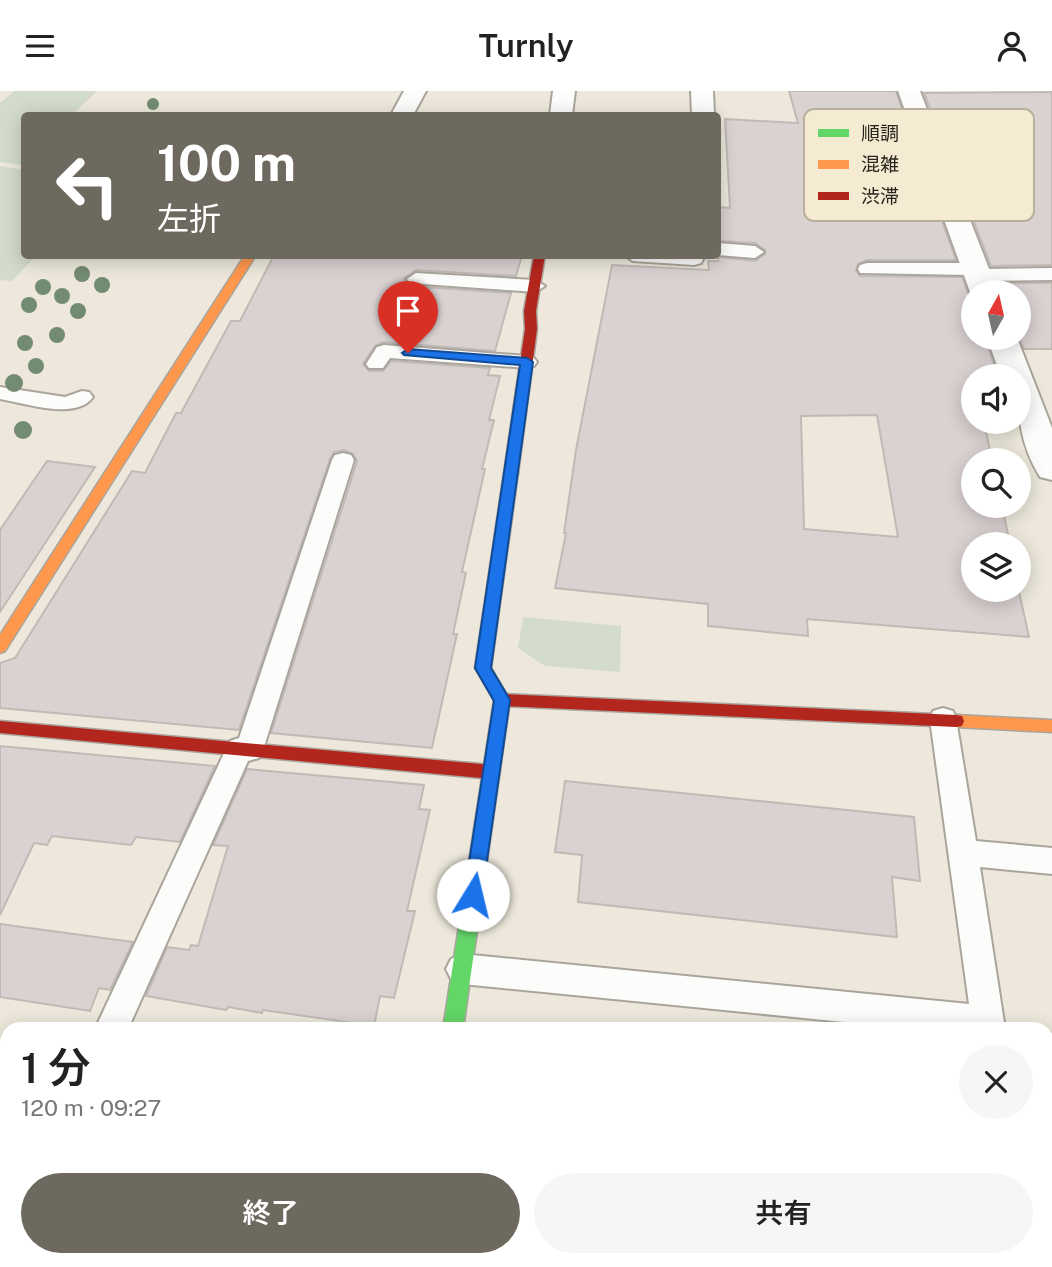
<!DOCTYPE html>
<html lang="ja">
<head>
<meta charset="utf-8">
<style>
	body { margin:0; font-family:"Public Sans","Noto Sans JP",sans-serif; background:#f6f6f6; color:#222; height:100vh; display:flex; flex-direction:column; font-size:26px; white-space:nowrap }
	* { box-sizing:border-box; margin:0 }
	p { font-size:23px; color:#767676 }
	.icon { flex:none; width:38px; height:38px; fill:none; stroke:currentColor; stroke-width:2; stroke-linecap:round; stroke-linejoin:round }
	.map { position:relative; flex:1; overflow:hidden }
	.side { position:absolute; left:0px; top:931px; width:1054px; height:245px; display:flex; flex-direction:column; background:#fff; border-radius:21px 21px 0 0; box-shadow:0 4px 18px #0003 }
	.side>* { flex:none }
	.top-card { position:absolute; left:21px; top:21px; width:700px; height:147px; border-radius:7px; box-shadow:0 4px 18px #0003; background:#6e695f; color:#fff; overflow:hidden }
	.needle { width:46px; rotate:8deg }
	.fabs { position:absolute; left:961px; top:189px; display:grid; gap:14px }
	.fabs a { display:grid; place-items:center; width:70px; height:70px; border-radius:50%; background:#fff; box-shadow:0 4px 18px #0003; font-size:35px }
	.pin { position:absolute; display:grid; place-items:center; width:60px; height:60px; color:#fff; margin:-72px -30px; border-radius:50% 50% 50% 0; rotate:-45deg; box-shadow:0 0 7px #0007 }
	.pin .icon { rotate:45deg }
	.me { position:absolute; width:77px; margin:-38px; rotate:9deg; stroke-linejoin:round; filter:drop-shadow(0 0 5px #0008) }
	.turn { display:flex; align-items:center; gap:24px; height:147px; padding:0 21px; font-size:32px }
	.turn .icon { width:91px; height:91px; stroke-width:2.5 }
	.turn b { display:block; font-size:49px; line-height:60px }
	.round { display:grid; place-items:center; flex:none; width:74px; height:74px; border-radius:37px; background:#f6f6f6 }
	.overview { display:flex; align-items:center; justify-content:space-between; height:119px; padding:0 21px }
	h1 { font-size:42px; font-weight:600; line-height:52px }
	.primary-button { display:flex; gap:14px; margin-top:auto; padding:14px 21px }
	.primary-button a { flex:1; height:80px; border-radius:42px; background:#6e695f; color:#fff; font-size:28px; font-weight:600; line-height:80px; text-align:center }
	.primary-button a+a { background:#f6f6f6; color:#222 }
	header { display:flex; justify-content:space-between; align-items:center; height:91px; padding:0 21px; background:#fff; font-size:32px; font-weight:600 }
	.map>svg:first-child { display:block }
</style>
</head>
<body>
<header><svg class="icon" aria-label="menu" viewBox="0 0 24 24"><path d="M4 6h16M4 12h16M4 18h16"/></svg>Turnly<svg class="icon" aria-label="person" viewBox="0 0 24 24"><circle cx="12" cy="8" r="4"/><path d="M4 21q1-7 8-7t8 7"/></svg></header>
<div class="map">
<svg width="1052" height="1176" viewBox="0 0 1052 1176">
	<rect width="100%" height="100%" fill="#ede8db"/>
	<path fill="#d3dbcc" d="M14,0H97L72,24H24V70L20,74L0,71V12Z
		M0,75L24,79V164L36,165L12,190L0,189Z
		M523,526L621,535L620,581L545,575L518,557Z"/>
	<path fill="#dad1d1" stroke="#c0bab7" stroke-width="2" fill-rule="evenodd" d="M789,0H896L910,42L858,41L849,47L848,50L852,55L916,57L956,169H867L858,173L856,179L860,185L962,186L968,202L973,208V247H985L998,285H973V331H1018H984L992,369H973V415H1002L1010,453H973V499H1018V496L1029,546L807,528L808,545L708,535V513L555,497L566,442H564L576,359L612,174L709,179L708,170H718V166L755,170L765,163V159L755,152L718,150V116L730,117L725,28L798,32ZM877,324L898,446L804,438L801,325Z
		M1052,1V174L991,175L924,2Z
		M274,164H522L516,185L416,179L404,187L409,195L511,202L495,260L383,251L375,255L363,273L369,280H383L391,270L490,277L488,284L500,285L489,329H494L482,378H485L462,481L466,482L453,543H457L432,657L271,642L357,370L353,363L344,359L334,361L330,368L239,639L0,617V572L15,567L132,380L145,382L176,322H181L231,230H240Z
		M997,192H1052V258H1024L1018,245V201H1000Z
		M47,370L95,376L0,521V439Z
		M0,655L215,675L180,751L136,746L131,754L52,745L47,754L34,752L0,824Z
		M247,678L424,694L419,718L430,719L407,820H415L394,907L380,905L374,935L263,919L262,922L229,916L226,919L146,905L167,856L189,859L191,854L198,855L228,755L213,754Z
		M565,690L914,726L920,790L892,786L897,846L578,811L582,764L555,761Z
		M0,833L133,851L110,899L99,897L90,920L0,906Z"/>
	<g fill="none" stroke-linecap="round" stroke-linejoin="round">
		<defs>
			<path id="lane" d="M858,44L929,45L937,50L929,55L852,52L850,49Z
				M718,152L755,155L764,161L755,167L718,164Z
				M624,164H705L701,172L694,174L633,170Z
				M867,172H975L982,174L984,178L1052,177V189L978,190L971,188L969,184L860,182L858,178L860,174Z
				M416,182L535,189L545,195L535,201L409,192L407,188Z
				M384,254L527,265L534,267L537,271L534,275L527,277L390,267L383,277H369L366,273L377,256Z
				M0,296L65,306L82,300L89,301L93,306C76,330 25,312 0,308Z
				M343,362L351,364L354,369L263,659L259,667L248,670L128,938H95L226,658L230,650L239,647L332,369L335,364Z
				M943,617L953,620L956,628L976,750L1052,757V783L980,776L1005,938H914L462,893L451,888L446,878L451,868L462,863L969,913L930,628L933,620Z
				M7,1037V1086L0,1089V1040Z
				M1046,1137L1052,1138V1174L1043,1172L1044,1176H1006V1169H1046Z"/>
			<path id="street" d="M404,0H426L413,24H391Z
				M553,0H575L572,24H550Z
				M691,0H713L714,24H692Z
				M898,0H920L998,201H973V205L970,201Z
				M987,247H1017L1052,337V389L1040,386C1019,352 1018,323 1018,285H1001Z"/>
			<path id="fast" d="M511,378L518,382L491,577L510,609L463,938H443L494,609L475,577L504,382Z
				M407,1169H429L428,1176H406Z"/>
			<path id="slow" d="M245,164H256L5,560L0,562V544Z
				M956,624L1052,629V641L956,636L950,635L948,630L950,625Z"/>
			<path id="jam" d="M534,164H545L536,220L537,238L518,382L511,386L504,382L525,238L524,220Z
				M502,603L956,624L962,625L964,630L962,635L956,636L502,615L496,613L494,609L496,605Z
				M0,630L492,674L498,676L500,681L498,686L492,688L0,642Z"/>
		</defs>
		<use href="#lane" stroke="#aaa59c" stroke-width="4"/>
		<use href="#street" stroke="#aaa59c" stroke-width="4"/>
		<use href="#fast" stroke="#aaa59c" stroke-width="3"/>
		<use href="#slow" stroke="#aaa59c" stroke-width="3"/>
		<use href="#jam" stroke="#aaa59c" stroke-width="3"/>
		<use href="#lane" fill="#fcfcfa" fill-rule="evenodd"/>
		<use href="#street" fill="#fcfcfa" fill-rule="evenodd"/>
		<use href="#fast" fill="#63d668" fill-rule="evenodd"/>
		<use href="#slow" fill="#ff974d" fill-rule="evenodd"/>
		<use href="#jam" fill="#b3261e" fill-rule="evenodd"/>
	</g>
	<g fill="#738b71">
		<circle cx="153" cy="13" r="6"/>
		<circle cx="82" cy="183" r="8"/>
		<circle cx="102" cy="194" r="8"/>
		<circle cx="43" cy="196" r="8"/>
		<circle cx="62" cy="205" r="8"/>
		<circle cx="29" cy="214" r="8"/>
		<circle cx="78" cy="220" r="8"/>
		<circle cx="57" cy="244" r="8"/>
		<circle cx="25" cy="252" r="8"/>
		<circle cx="36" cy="275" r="8"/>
		<circle cx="14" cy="292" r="9"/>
		<circle cx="23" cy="339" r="9"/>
	</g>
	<path fill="#1a73e8" stroke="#114b97" stroke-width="2" d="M408,258L527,267L533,271L491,577L510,609L482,804L480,810L473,812L467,810L464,804L494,610L475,577L520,274L404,264L402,262Z"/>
	<rect x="804" y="18" width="230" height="112" rx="10" fill="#f5ebd3" stroke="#b8b09c" stroke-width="2"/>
	<rect x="818" y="38" width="31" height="8" fill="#63d668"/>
	<rect x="818" y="69" width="31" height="9" fill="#ff974d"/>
	<rect x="818" y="101" width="31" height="8" fill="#b3261e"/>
	<g font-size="19" fill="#29251c">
		<text x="861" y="49">順調</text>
		<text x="861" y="80">混雑</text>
		<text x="861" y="112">渋滞</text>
	</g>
</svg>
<div class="fabs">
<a><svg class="needle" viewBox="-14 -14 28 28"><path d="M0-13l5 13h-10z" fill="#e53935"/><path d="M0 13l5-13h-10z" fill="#767676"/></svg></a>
<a><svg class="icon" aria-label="sound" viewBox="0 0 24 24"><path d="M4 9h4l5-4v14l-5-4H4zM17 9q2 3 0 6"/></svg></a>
<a><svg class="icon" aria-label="search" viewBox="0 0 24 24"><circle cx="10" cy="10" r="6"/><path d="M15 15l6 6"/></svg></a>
<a><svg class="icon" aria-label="layers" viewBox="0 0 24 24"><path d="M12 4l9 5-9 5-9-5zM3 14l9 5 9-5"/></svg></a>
</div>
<div class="pin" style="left:408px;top:262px;background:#d93025"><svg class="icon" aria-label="arrive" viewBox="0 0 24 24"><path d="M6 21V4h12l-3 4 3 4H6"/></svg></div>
<svg class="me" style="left:473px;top:804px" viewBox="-20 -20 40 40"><circle r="19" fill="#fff"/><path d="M0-13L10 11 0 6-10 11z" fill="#1a73e8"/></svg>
<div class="top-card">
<div class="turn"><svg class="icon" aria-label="left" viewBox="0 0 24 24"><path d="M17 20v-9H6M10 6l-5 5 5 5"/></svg><div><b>100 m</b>左折</div></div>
</div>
<section class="side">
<div class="overview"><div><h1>1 分</h1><p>120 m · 09:27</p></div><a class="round"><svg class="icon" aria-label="close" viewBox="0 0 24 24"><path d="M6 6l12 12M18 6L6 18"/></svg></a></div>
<div class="primary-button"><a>終了</a><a>共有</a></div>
</section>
</div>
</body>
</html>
